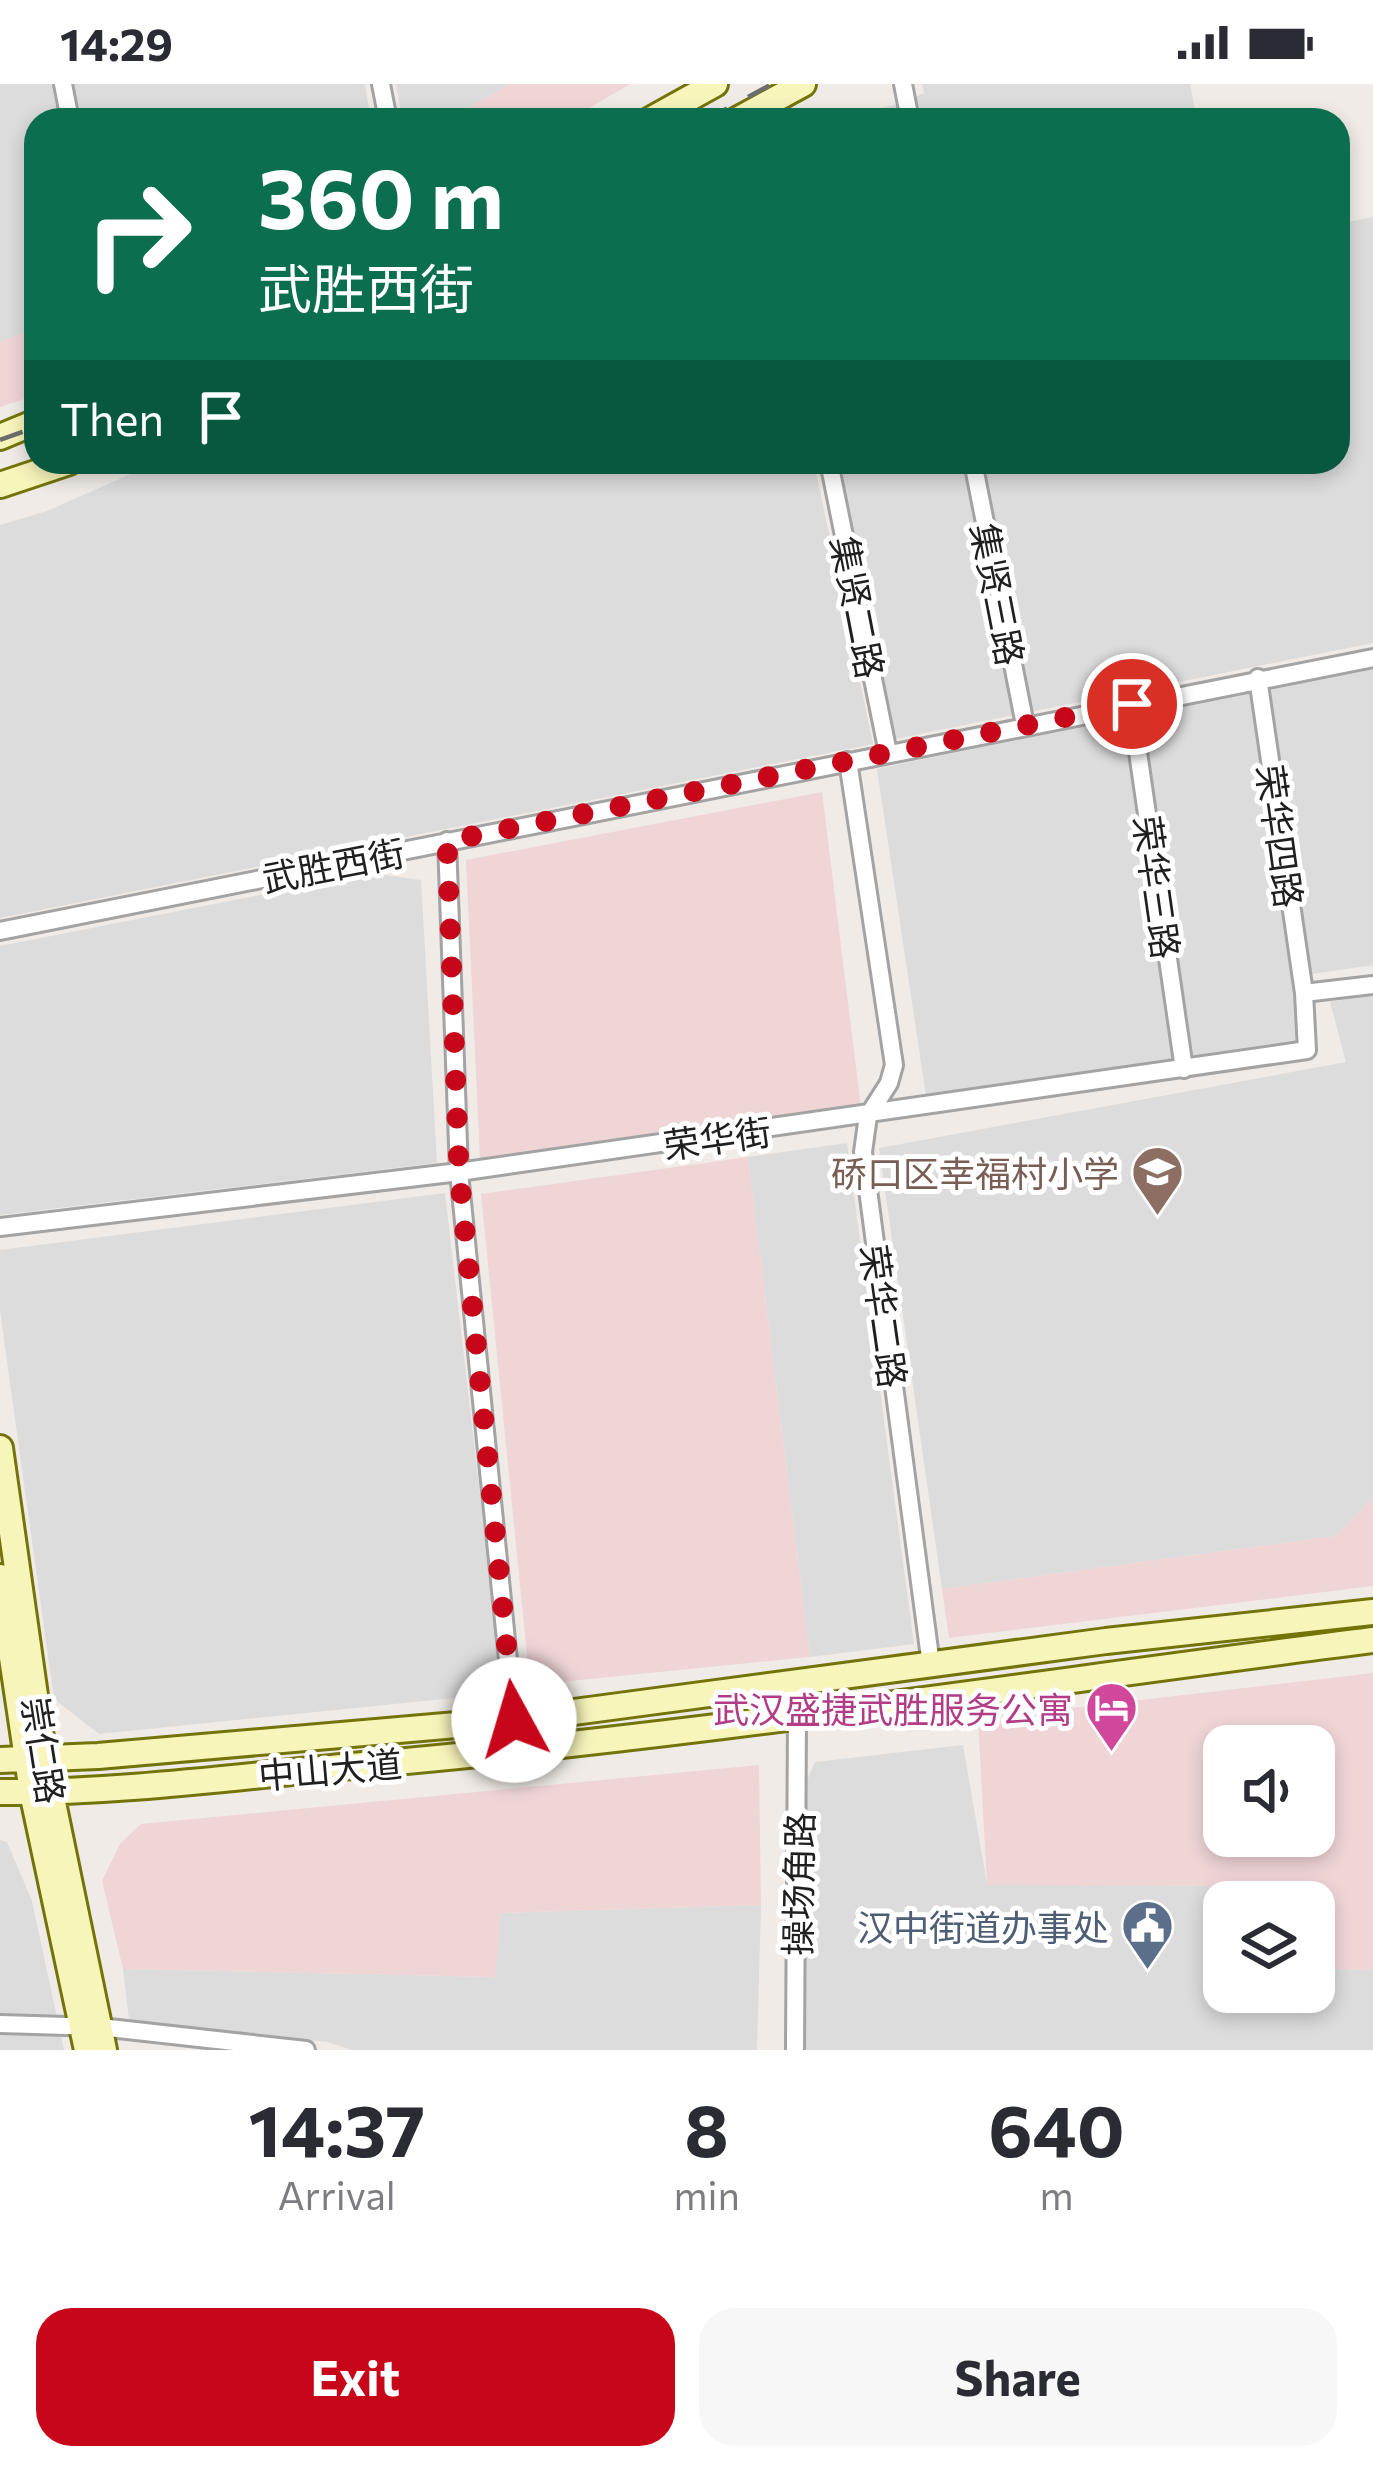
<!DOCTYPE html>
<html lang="en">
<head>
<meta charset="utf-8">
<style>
	body { margin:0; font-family:Commissioner,"Noto Sans SC",sans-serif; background:#f7f7f7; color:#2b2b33; height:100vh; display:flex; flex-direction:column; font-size:45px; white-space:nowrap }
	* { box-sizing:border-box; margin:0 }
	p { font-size:39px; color:#7c7c81 }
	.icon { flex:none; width:66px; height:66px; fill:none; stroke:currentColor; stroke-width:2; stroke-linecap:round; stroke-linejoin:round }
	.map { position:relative; height:1966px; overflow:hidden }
	.sheet { display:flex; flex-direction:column; background:#fff; flex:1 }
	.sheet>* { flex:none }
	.guide { position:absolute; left:24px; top:24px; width:1326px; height:366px; border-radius:36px; box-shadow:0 6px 18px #0003; background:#0b6e4f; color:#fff; overflow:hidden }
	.controls { position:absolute; left:1203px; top:1641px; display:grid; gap:24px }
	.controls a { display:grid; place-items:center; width:132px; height:132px; border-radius:24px; background:#fff; box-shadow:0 6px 18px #0003; font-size:60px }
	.pin { position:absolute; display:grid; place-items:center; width:102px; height:102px; color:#fff; margin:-51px; border:6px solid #fff; border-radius:50%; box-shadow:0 3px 12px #0007 }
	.me { position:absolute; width:132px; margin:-66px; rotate:354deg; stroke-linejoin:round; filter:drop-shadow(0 0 9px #0008) }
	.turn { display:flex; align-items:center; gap:42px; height:252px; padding:0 36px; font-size:54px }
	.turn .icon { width:156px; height:156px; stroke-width:2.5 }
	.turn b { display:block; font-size:84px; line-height:102px }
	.then { display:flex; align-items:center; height:114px; padding:0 36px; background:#0003; gap:24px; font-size:45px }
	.eta { display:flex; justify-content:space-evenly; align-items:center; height:204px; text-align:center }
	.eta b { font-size:72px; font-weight:700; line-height:84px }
	.primary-button { display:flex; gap:24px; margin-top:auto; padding:24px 36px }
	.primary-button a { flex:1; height:138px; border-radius:36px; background:#c80619; color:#fff; font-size:48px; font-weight:700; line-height:138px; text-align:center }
	.primary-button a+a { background:#f7f7f7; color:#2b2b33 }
	.status { display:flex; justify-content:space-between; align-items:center; height:84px; padding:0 60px; background:#fff; direction:ltr }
	.status svg { height:33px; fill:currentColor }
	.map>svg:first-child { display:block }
</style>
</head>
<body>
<div class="status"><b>14:29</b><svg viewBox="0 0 49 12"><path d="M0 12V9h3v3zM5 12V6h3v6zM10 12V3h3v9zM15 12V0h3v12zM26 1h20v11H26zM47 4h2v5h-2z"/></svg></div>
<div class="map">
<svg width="1373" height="1966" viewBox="0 0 1373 1966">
	<rect width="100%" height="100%" fill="#f0ebe6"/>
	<path fill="#dddcdc" d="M0,0H365L371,36H36V244L0,258Z
		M396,0H510L447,36H402Z
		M922,0H1190L1197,36H832L902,19L924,9Z
		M1373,133V559L895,655L840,378H1338V140Z
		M158,378H814L873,660L0,834V441L47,427Z
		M1373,579V881L1292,893L1297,956L926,1012L877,685Z
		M371,789L421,796L437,1079L0,1131V862Z
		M1373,910V1414L1335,1452L942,1505L879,1064L1346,978L1330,918Z
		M847,1059L914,1560L810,1573L748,1073Z
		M445,1109L503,1609L99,1650L54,1615L0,1227V1166Z
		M963,1661L987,1800L1247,1802V1818H1224V1908H1314V1884L1373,1886V1966H805V1701L815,1678Z
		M0,1756L7,1758L32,1817L64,1966H0Z
		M761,1821L757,1966H352L327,1958L129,1936L123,1885L494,1893L501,1829Z"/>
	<path fill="#f0d5d7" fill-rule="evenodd" d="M510,0H630L569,36H447Z
		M36,244V311L0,323V258Z
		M822,708L861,1023L480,1076L466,776Z
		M748,1073L810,1573L530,1601L481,1110Z
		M1373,1414V1502L949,1554L942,1505L1335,1452Z
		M1373,1589V1886L1314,1884V1818H1247L1246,1802L987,1801L978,1635ZM1224,1662H1314V1752H1224Z
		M759,1681L761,1821L501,1829L495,1893L123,1885L102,1797L120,1760L141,1740Z"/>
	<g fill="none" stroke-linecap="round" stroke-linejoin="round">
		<defs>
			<path id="minor" d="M63,0L70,36
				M381,0L388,36
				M903,0L910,36
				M829,378L888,669
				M973,378L1025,641
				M1258,594L1304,909
				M1131,620L1184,985
				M848,677L894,981L889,999L868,1032L863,1068L931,1581
				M447,757L459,1088L514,1636
				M0,847L1373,574
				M0,1143L459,1088L1307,966L1304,909L1373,901
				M0,1940L100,1943L306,1966
				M795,1966L797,1634"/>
			<path id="secondary" d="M650,36L715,0
				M737,36L803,0
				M0,353L36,338
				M0,401L69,378
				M0,1364L44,1675L104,1966
				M0,1493L32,1708L87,1966
				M0,1676L98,1672L514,1636L1106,1557L1373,1528
				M0,1708C121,1709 242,1692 363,1681C701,1651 1036,1599 1373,1556"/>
		</defs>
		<use href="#minor" stroke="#a3a3a3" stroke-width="22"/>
		<use href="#secondary" stroke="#737408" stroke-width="30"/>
		<use href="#minor" stroke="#fff" stroke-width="16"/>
		<use href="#secondary" stroke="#f8f5bb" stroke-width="24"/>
		<path stroke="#6d6d6d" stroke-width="4.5" stroke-dasharray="24 24" stroke-linecap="butt" d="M706,36L772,0
			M0,356L36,343"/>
	</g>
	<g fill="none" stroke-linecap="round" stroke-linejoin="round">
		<path stroke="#c80619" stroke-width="21" stroke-dasharray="0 37.8" d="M514,1636L459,1088L447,757L1132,620"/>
	</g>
	<defs>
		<symbol id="school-pin" viewBox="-11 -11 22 30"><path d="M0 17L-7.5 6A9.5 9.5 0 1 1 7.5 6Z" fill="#8d6e63" stroke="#fff"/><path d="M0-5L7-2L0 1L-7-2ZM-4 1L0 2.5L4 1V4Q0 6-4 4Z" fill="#fff"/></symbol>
		<symbol id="hotel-pin" viewBox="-11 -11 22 30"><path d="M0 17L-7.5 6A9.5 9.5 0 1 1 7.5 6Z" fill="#d1479c" stroke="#fff"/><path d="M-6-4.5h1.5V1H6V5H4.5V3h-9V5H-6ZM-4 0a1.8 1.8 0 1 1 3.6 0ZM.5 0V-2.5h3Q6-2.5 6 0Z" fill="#fff"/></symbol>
		<symbol id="civic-pin" viewBox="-11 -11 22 30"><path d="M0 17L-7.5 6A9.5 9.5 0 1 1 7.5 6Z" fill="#5c6f8a" stroke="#fff"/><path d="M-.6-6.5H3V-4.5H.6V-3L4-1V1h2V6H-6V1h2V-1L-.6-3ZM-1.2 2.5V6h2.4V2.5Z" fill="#fff"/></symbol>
	</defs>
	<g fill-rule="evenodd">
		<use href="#school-pin" x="1128" y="1058" width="59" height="81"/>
		<use href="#hotel-pin" x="1082" y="1594" width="59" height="81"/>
		<use href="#civic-pin" x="1118" y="1812" width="59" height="81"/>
	</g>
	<g text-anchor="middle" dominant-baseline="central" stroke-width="10" stroke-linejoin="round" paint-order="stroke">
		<g font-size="36" fill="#1f1f1f" stroke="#fff">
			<text transform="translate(999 510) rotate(79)">集贤三路</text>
			<text transform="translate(859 523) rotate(79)">集贤二路</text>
			<text transform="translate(1281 752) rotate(82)">荣华四路</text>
			<text transform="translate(333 780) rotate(-11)">武胜西街</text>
			<text transform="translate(1158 803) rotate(82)">荣华三路</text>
			<text transform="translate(717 1053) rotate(-8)">荣华街</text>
			<text transform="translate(885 1232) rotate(82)">荣华二路</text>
			<text transform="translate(45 1666) rotate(81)">崇仁路</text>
			<text transform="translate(330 1684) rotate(-5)">中山大道</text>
			<text transform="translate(797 1800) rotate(-89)">操场角路</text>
		</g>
		<g font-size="36" fill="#785e54" stroke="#fff" text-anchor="end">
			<text x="1119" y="1088">硚口区幸福村小学</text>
		</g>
		<g font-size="36" fill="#b23c85" stroke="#fff" text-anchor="end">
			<text x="1073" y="1624">武汉盛捷武胜服务公寓</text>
		</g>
		<g font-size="36" fill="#4e5e75" stroke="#fff" text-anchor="end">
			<text x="1109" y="1842">汉中街道办事处</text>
		</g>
	</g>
</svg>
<div class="controls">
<a><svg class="icon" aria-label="sound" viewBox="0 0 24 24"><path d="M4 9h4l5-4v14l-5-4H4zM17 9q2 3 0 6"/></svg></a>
<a><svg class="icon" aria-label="layers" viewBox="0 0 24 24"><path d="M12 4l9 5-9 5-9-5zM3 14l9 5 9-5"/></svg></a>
</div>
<div class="pin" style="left:1132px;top:620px;background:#d93025"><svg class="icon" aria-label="arrive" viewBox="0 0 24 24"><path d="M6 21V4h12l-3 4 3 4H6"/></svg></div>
<svg class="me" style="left:514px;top:1636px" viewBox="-20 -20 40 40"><circle r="19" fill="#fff"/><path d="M0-13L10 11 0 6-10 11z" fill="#c80619"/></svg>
<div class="guide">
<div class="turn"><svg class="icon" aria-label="right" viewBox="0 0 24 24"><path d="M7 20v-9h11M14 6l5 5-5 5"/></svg><div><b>360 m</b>武胜西街</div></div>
<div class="then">Then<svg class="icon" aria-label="arrive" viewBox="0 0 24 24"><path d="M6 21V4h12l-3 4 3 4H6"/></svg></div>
</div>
</div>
<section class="sheet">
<div class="eta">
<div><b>14:37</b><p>Arrival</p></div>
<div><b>8</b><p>min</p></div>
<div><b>640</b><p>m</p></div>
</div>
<div class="primary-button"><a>Exit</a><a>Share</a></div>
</section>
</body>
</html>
